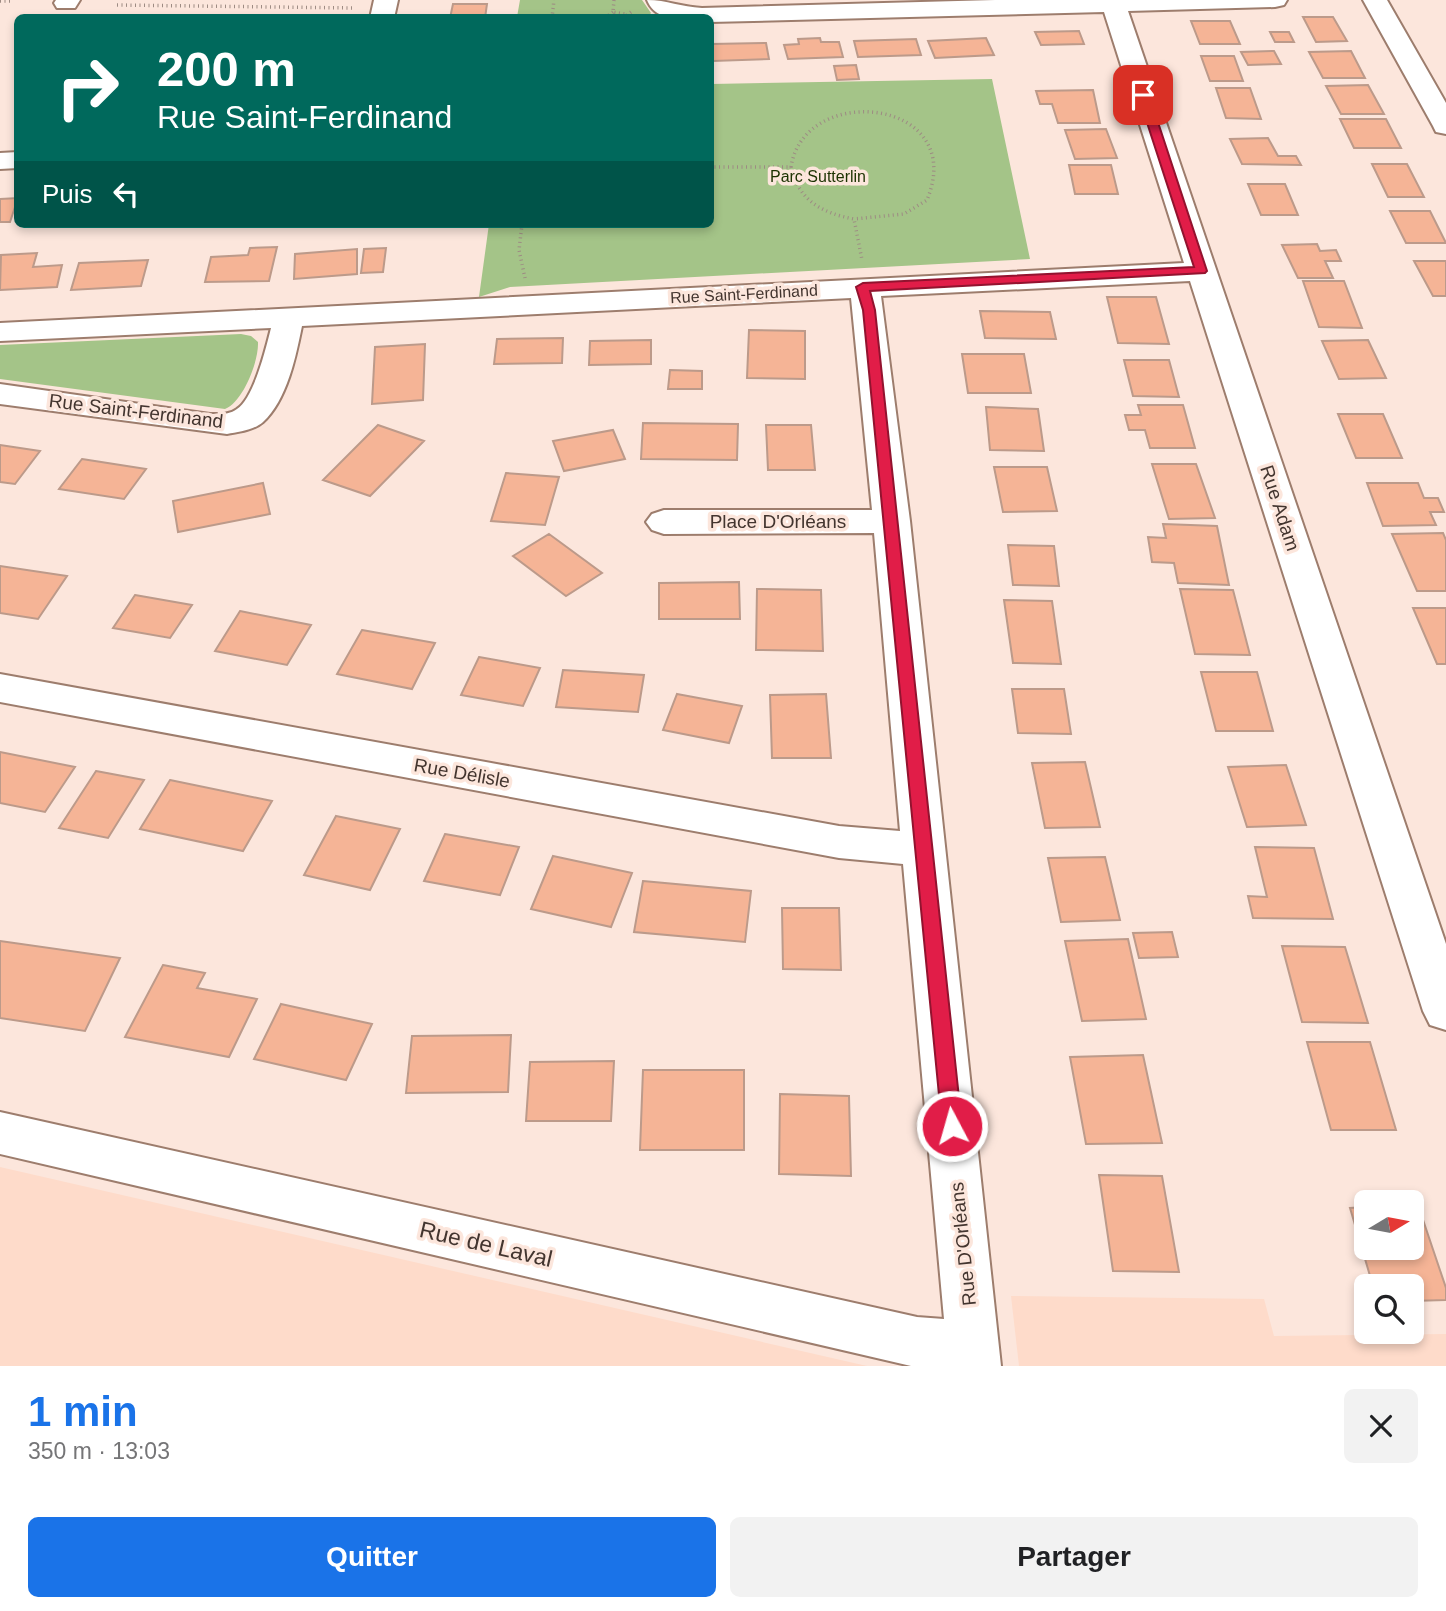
<!DOCTYPE html>
<html lang="fr">
<head>
<meta charset="utf-8">
<style>
	body { margin:0; font-family:Helvetica,sans-serif; background:#f2f2f2; color:#202124; height:100vh; display:flex; flex-direction:column; font-size:26px; white-space:nowrap }
	* { box-sizing:border-box; margin:0 }
	p { font-size:23px; color:#757577 }
	.icon { flex:none; width:38px; height:38px; fill:none; stroke:currentColor; stroke-width:2; stroke-linecap:round; stroke-linejoin:round }
	.map { position:relative; height:1366px; overflow:hidden }
	.side { display:flex; flex-direction:column; background:#fff; flex:1 }
	.side>* { flex:none }
	.hud { position:absolute; left:14px; top:14px; width:700px; height:214px; border-radius:10px; box-shadow:0 4px 10px #0003; background:#00695c; color:#fff; overflow:hidden }
	.needle { width:46px; rotate:80deg }
	.tools { position:absolute; left:1354px; top:1190px; display:grid; gap:14px }
	.tools a { display:grid; place-items:center; width:70px; height:70px; border-radius:10px; background:#fff; box-shadow:0 4px 10px #0003; font-size:35px }
	.pin { position:absolute; display:grid; place-items:center; width:60px; height:60px; color:#fff; margin:-30px; border-radius:14px; box-shadow:0 4px 10px #0006 }
	.me { position:absolute; width:77px; margin:-38px; rotate:354deg; stroke-linejoin:round; filter:drop-shadow(0 0 5px #0008) }
	.turn { display:flex; align-items:center; gap:24px; height:147px; padding:0 28px; font-size:32px }
	.turn .icon { width:91px; height:91px; stroke-width:2.5 }
	.turn b { display:block; font-size:49px; line-height:60px }
	.then { display:flex; align-items:center; height:66px; padding:0 28px; background:#0003; gap:14px; font-size:26px }
	.round { display:grid; place-items:center; flex:none; width:74px; height:74px; border-radius:10px; background:#f2f2f2 }
	.summary { display:flex; align-items:center; justify-content:space-between; height:119px; padding:0 28px }
	h1 { font-size:42px; font-weight:700; line-height:52px; color:#1a73e8 }
	.cta { display:flex; gap:14px; margin-top:auto; padding:14px 28px }
	.cta a { flex:1; height:80px; border-radius:10px; background:#1a73e8; color:#fff; font-size:28px; font-weight:700; line-height:80px; text-align:center }
	.cta a+a { background:#f2f2f2; color:#202124 }
	.map>svg:first-child { display:block }
</style>
</head>
<body>
<div class="map">
<svg width="1446" height="1366" viewBox="0 0 1446 1366">
	<rect width="100%" height="100%" fill="#fce6dc"/>
	<path fill="#fedbca" d="M0,1167L867,1366H0Z
		M1011,1296L1264,1299L1274,1336L1446,1334V1366H1019Z"/>
	<path fill="#a4c488" d="M520,0H642L651,13L647,18L517,17Z
		M992,79L1030,259L510,287L479,297L489,224H710L711,84Z
		M241,334L251,336L258,342C259,361 243,402 225,409L0,379V345Z"/>
	<path fill="#f5b496" stroke="#bc9a8a" stroke-width="2" d="M453,4H487L485,18H450Z
		M1303,17H1333L1347,41L1316,42Z
		M1191,21H1230L1240,44H1200Z
		M1079,31L1084,44L1041,45L1035,32Z
		M1270,32H1289L1294,42H1275Z
		M820,38L821,42H839L843,57L788,59L784,45L799,44L798,39Z
		M986,38L994,55L935,58L928,41Z
		M916,39L921,55L858,57L854,41Z
		M766,43L769,59L713,61L711,44Z
		M1274,51L1281,64L1248,65L1241,52Z
		M1351,51L1365,78H1323L1309,52Z
		M1201,56H1234L1243,81H1210Z
		M856,65L859,79L837,80L834,66Z
		M1368,85L1384,114H1341L1326,86Z
		M1216,88H1250L1261,119L1226,118Z
		M1093,90L1100,123H1058L1052,104H1040L1036,91Z
		M1340,119H1386L1401,148H1354Z
		M1106,129L1117,158L1075,159L1065,130Z
		M1268,138L1278,156H1296L1301,165L1242,164L1230,139Z
		M1372,164H1407L1424,197H1388Z
		M1069,165H1111L1118,194H1075Z
		M1248,184H1285L1298,215H1261Z
		M18,198L10,222H0V199Z
		M1390,211H1430L1446,243H1406Z
		M1317,244L1320,251L1336,250L1341,261H1325L1333,278H1298L1282,245Z
		M277,247L269,281L205,282L211,257L248,255L250,248Z
		M386,248L383,272L361,273L364,249Z
		M357,249V274L294,279L295,254Z
		M37,253L33,267L62,265L57,287L0,290L1,255Z
		M148,260L141,286L71,290L79,263Z
		M1414,261H1446V296H1433Z
		M1303,281H1344L1362,328L1319,327Z
		M1107,297H1156L1169,344L1118,343Z
		M980,311L1050,312L1056,339L985,338Z
		M749,330L805,331V379L747,378Z
		M563,338L562,363L494,364L497,339Z
		M651,340V364L589,365L590,341Z
		M1368,340L1386,378L1339,379L1322,341Z
		M425,344L423,400L372,404L375,347Z
		M962,354H1024L1031,393H968Z
		M1124,360H1169L1179,397L1133,396Z
		M670,370L702,371V389H668Z
		M1138,405H1183L1195,448H1150L1145,430H1129L1125,415H1141Z
		M986,407L1038,409L1044,451L990,450Z
		M1338,414H1383L1402,458H1356Z
		M643,423L738,424L737,460L641,459Z
		M378,425L424,441L370,496L323,480Z
		M766,425H811L815,470H768Z
		M613,430L625,459L564,471L553,441Z
		M0,445L40,451L15,484L0,482Z
		M82,459L146,469L124,499L59,489Z
		M1152,464H1196L1215,518L1169,519Z
		M994,467H1047L1057,511L1003,512Z
		M506,473L559,477L545,525L491,521Z
		M263,483L270,514L178,532L173,501Z
		M1367,483H1418L1424,498H1438L1444,512H1430L1436,525L1383,526Z
		M1163,524L1217,526L1229,585L1178,583L1174,563L1152,562L1148,537L1166,538Z
		M1443,533L1446,540V591H1417L1392,534Z
		M549,534L602,573L566,596L513,556Z
		M1008,545L1054,546L1059,586L1013,585Z
		M0,566L67,576L38,619L0,613Z
		M739,582L740,619H659V583Z
		M757,589L821,590L823,651L756,650Z
		M1180,589L1233,590L1250,655L1195,654Z
		M135,595L192,605L170,638L113,628Z
		M1004,600L1052,601L1061,664L1013,663Z
		M1413,608H1446V664H1437Z
		M240,611L311,625L287,665L215,651Z
		M362,630L435,643L412,689L337,674Z
		M479,657L540,668L523,706L461,695Z
		M563,670L644,675L638,712L556,707Z
		M1201,672H1257L1273,731H1216Z
		M1012,689H1064L1071,734L1018,733Z
		M677,694L742,706L729,743L663,730Z
		M826,694L831,758H772L770,695Z
		M0,752L75,767L45,812L0,803Z
		M1085,762L1100,827L1045,828L1032,763Z
		M1286,765L1306,825L1247,827L1228,767Z
		M96,771L144,780L108,838L59,828Z
		M170,780L272,801L243,851L140,829Z
		M336,816L400,829L370,890L304,875Z
		M445,834L519,847L500,895L424,881Z
		M1255,847L1314,848L1333,919L1253,918L1248,896L1267,897Z
		M553,856L632,873L611,927L531,909Z
		M1105,857L1120,920L1061,922L1048,858Z
		M643,881L751,891L745,942L634,932Z
		M782,908H839L841,970L783,969Z
		M1172,932L1178,957L1139,958L1133,933Z
		M1128,939L1146,1019L1082,1021L1065,941Z
		M0,941L120,958L85,1031L0,1018Z
		M1282,946L1345,947L1368,1023L1302,1022Z
		M163,965L205,973L197,988L257,999L229,1057L125,1037Z
		M281,1004L372,1024L346,1080L254,1059Z
		M511,1035L508,1092L406,1093L412,1036Z
		M1307,1042H1370L1396,1130H1331Z
		M1143,1055L1162,1143L1086,1144L1070,1057Z
		M614,1061L611,1121H526L530,1062Z
		M643,1070H744V1150H640Z
		M780,1094L849,1096L851,1176L779,1174Z
		M1099,1175L1162,1176L1179,1272L1113,1271Z
		M1418,1205L1446,1288V1300L1412,1301V1286H1373L1350,1208L1367,1207V1248H1412V1206Z"/>
	<g fill="none" stroke-linecap="round" stroke-linejoin="round">
		<defs>
			<path id="minor" d="M56,0H80L75,8H57L54,3Z
				M374,0H398L394,18H370Z
				M647,0C667,0 681,7 702,8L995,0H1287L1284,5L1275,7L1128,11L1446,944V1030L1430,1025L1423,1011L1190,281L881,296L910,521L1001,1366H911L0,1154V1112L917,1317L944,1319L903,864L839,858L0,702V674L839,826L900,831L874,533L664,534L652,530L646,522L652,514L664,510H872L851,298L302,326C296,356 287,400 263,422C254,430 239,432 227,434L0,404V384L210,414C220,414 229,415 237,409C254,398 266,348 271,328L0,341V323L1184,263L1104,12L710,22V18C688,18 657,25 647,0Z
				M1363,0H1387L1446,103V134L1436,132L1433,126Z
				M18,152V168L0,169V153Z"/>
		</defs>
		<use href="#minor" stroke="#9d7d6d" stroke-width="4"/>
		<path stroke="#9d8b83" stroke-width="3.5" stroke-dasharray="1 3.5" stroke-linecap="butt" d="M614,0L613,12L625,14
			M0,1H11
			M117,5L354,8
			M552,18L554,0
			M605,18L613,12
			M623,18L631,12
			M710,167H791C799,201 822,213 854,219L862,260
			M791,167C804,81 969,98 927,200L904,214L854,219
			M522,224L519,250L525,278"/>
		<use href="#minor" fill="#fff" fill-rule="evenodd"/>
	</g>
	<path fill="#e11d48" stroke="#92132f" stroke-width="2" d="M1143,92L1149,95L1207,271L1205,273L870,291L875,310L962,1126L959,1132L952,1135L945,1132L942,1126L863,310L856,287L863,283L1194,267L1138,95Z"/>
	<g text-anchor="middle" dominant-baseline="central" stroke-width="7" stroke-linejoin="round" paint-order="stroke">
		<g font-size="16" fill="#1b3200" stroke="#fce6dc">
			<text x="818" y="176">Parc Sutterlin</text>
		</g>
		<g font-size="16" fill="#43352f" stroke="#fce6dc">
			<text transform="translate(744 294) rotate(-3)">Rue Saint-Ferdinand</text>
		</g>
		<g font-size="19" fill="#43352f" stroke="#fce6dc">
			<text transform="translate(136 411) rotate(7)">Rue Saint-Ferdinand</text>
			<text transform="translate(1280 508) rotate(72)">Rue Adam</text>
			<text x="778" y="521">Place D'Orléans</text>
			<text transform="translate(462 773) rotate(10)">Rue Délisle</text>
			<text transform="translate(963 1244) rotate(-96)">Rue D'Orléans</text>
		</g>
		<g font-size="23" fill="#43352f" stroke="#fce6dc">
			<text transform="translate(486 1244) rotate(13)">Rue de Laval</text>
		</g>
	</g>
</svg>
<div class="tools">
<a><svg class="needle" viewBox="-14 -14 28 28"><path d="M0-13l5 13h-10z" fill="#e53935"/><path d="M0 13l5-13h-10z" fill="#757577"/></svg></a>
<a><svg class="icon" aria-label="search" viewBox="0 0 24 24"><circle cx="10" cy="10" r="6"/><path d="M15 15l6 6"/></svg></a>
</div>
<div class="pin" style="left:1143px;top:95px;background:#d93025"><svg class="icon" aria-label="arrive" viewBox="0 0 24 24"><path d="M6 21V4h12l-3 4 3 4H6"/></svg></div>
<svg class="me" style="left:952px;top:1126px" viewBox="-20 -20 40 40"><circle r="17" fill="#e11d48" stroke="#fff" stroke-width="3"/><path d="M0-11L8 9 0 5-8 9z" fill="#fff"/></svg>
<div class="hud">
<div class="turn"><svg class="icon" aria-label="right" viewBox="0 0 24 24"><path d="M7 20v-9h11M14 6l5 5-5 5"/></svg><div><b>200 m</b>Rue Saint-Ferdinand</div></div>
<div class="then">Puis<svg class="icon" aria-label="left" viewBox="0 0 24 24"><path d="M17 20v-9H6M10 6l-5 5 5 5"/></svg></div>
</div>
</div>
<section class="side">
<div class="summary"><div><h1>1 min</h1><p>350 m · 13:03</p></div><a class="round"><svg class="icon" aria-label="close" viewBox="0 0 24 24"><path d="M6 6l12 12M18 6L6 18"/></svg></a></div>
<div class="cta"><a>Quitter</a><a>Partager</a></div>
</section>
</body>
</html>
